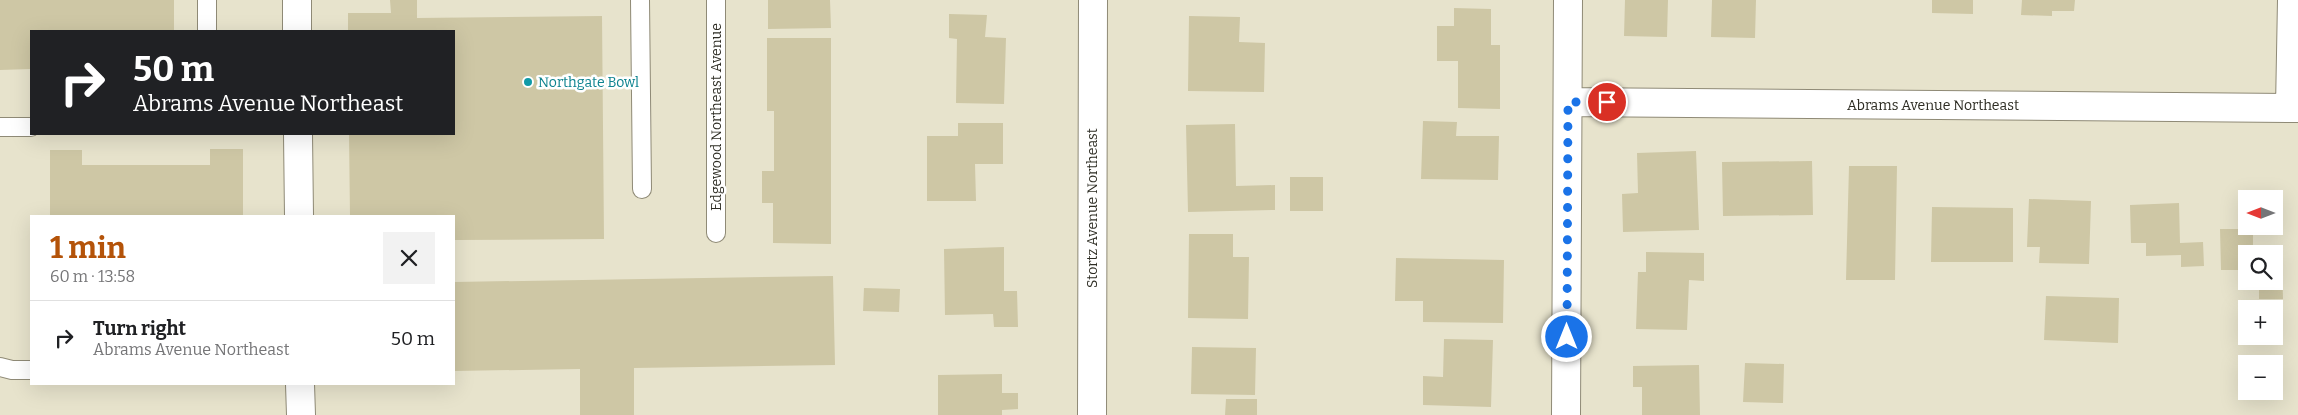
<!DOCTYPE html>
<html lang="en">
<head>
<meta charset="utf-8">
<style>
	body { margin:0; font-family:Bitter,serif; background:#f2f2f2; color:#202124; height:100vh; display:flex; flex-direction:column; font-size:19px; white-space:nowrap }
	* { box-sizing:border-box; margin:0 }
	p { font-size:16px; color:#757577 }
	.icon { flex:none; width:28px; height:28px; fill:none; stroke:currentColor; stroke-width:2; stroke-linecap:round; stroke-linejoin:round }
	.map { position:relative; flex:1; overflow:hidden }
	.sheet { position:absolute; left:30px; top:215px; width:425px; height:170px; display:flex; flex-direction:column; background:#fff; border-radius:0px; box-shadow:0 5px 20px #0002 }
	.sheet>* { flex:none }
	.banner { position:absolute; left:30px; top:30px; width:425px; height:105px; border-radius:0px; box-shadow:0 5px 20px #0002; background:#202124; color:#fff; overflow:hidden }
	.needle { width:32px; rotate:270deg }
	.controls { position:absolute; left:2238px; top:190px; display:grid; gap:10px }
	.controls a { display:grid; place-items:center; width:45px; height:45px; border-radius:0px; background:#fff; box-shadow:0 5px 20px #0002; font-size:25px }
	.pin { position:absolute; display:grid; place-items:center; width:42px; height:42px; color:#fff; margin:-21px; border:2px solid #fff; border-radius:50%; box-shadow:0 1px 5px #0007 }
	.me { position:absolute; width:55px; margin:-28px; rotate:0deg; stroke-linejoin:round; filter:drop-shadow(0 0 4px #0008) }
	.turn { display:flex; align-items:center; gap:18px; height:105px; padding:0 20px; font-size:22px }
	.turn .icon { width:65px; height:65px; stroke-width:2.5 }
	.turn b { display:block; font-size:35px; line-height:42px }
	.round { display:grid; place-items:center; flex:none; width:52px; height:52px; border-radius:0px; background:#f2f2f2 }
	.summary { display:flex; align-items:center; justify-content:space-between; height:85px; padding:0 20px }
	h1 { font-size:30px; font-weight:700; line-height:38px; color:#b45309 }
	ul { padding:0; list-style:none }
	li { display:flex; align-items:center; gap:15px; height:75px; padding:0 20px; border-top:1px solid #e0e0e0 }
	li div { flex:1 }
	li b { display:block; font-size:19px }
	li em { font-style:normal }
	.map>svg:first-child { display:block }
</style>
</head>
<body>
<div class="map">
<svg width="2298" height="415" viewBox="0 0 2298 415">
	<rect width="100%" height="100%" fill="#e7e3cc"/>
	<path fill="#cec7a5" d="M0,0H174V31H31V69L0,70Z
		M390,0H417V18L602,16L604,239L454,240V216H350L349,134H454V31H348V13H391Z
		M768,0H830L831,28L768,29Z
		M1625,0H1668L1667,37L1624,36Z
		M1712,0H1756L1755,38L1711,37Z
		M1932,0H1973V14L1932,13Z
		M2022,0H2075L2074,11H2052V16L2021,15Z
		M1454,8L1491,9V45H1500V109L1458,108V61H1437V26H1454Z
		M949,14L987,15L985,37L1006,38L1004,104L956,103L957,39L949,38Z
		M1189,16L1240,17L1239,42L1265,43L1264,92L1188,91Z
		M767,38H831V244L773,243V203H762V171H774V111H767Z
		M1423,121L1457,122L1456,136H1499L1498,180L1421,179Z
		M958,123H1003V164H975L976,201H927V136H958Z
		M1235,124L1236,186L1275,185V210L1188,212L1186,125Z
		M210,149H243V216H50V150H82V165H210Z
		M1696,151L1699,230L1623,232L1622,194L1638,193L1637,153Z
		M1812,161L1813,215L1723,216L1722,162Z
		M1849,166H1897L1895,280H1846Z
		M1290,177H1323V211H1290Z
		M2029,199L2091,201L2089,264L2039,263L2040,247H2027Z
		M2179,203L2180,243L2203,242L2204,266L2181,267V255L2146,256V243H2131L2130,205Z
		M1932,207L2013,208V262H1931Z
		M2220,229H2253V254H2246V270H2221Z
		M1189,234H1233V257H1249L1248,319L1188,318Z
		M1004,247V291H1017L1018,327H994L993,314L945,315L944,249Z
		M1646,252L1704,253V281L1689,280L1687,330L1636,329L1638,272H1646Z
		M1396,258L1504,260L1503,323L1423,322V301H1395Z
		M2282,264L2283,299H2259V281H2274V265Z
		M833,276L835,365L634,368V415H580V369L454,371V282Z
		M864,288L900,289L899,312L863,311Z
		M2046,296L2119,298L2118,343L2044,340Z
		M1444,339L1493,340L1491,407L1423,405V376L1443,377Z
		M1192,347L1256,348L1255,395L1191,394Z
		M1745,363L1784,364L1783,403L1743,402Z
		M1699,365L1700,415H1642V387H1633V366Z
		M1002,374V393H1018V409L1002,410V415H938V375Z
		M1226,399H1257V415H1225Z"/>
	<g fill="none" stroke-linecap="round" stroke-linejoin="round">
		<defs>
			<path id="lane" d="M207,0V31
				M640,0L642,189
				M716,0V233
				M0,127H31
				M0,367L12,370H31"/>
			<path id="street" d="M297,0V31
				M1568,102L2298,108
				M2290,108L2292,0
				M298,134L299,216
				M300,384L301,415
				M1092,415L1093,0
				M1566,415L1568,0"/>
		</defs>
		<use href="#lane" stroke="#8f8a76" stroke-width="20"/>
		<use href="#street" stroke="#8f8a76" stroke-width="30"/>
		<use href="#lane" stroke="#fff" stroke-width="18"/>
		<use href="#street" stroke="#fff" stroke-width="28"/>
	</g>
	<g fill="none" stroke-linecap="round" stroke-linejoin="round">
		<path stroke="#1a73e8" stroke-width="9" stroke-dasharray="0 16.2" d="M1567,337L1568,102H1607"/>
	</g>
	<circle fill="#0f9aa8" stroke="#fff" stroke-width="2" cx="528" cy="82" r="5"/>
	<g text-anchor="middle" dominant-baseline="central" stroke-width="5" stroke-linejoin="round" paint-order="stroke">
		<g font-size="14" fill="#0d838f" stroke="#fff" text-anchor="start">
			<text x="538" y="82">Northgate Bowl</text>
		</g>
		<g font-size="14" fill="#2d2c23" stroke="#fff">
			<text x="1933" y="105">Abrams Avenue Northeast</text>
			<text transform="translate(716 117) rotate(-90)">Edgewood Northeast Avenue</text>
			<text transform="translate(1092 208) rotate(-90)">Stortz Avenue Northeast</text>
		</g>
	</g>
</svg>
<div class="controls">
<a><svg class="needle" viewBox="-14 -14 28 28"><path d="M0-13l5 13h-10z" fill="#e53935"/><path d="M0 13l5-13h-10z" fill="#757577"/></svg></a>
<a><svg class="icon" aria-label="search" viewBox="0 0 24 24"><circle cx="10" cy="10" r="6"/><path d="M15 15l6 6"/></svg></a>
<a>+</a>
<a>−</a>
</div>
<div class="pin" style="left:1607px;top:102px;background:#d93025"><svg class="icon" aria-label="arrive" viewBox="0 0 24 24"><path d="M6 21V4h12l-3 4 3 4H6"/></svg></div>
<svg class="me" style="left:1567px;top:337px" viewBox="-20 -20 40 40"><circle r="17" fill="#1a73e8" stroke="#fff" stroke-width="3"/><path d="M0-11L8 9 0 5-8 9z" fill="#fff"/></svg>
<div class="banner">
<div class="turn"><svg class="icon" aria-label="right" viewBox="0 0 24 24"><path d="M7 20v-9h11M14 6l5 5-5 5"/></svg><div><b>50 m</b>Abrams Avenue Northeast</div></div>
</div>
<section class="sheet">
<div class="summary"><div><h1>1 min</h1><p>60 m · 13:58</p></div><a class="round"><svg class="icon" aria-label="close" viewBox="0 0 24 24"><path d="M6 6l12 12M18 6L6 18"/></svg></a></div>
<ul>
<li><svg class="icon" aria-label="right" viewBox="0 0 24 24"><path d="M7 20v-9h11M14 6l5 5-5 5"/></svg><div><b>Turn right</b><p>Abrams Avenue Northeast</p></div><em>50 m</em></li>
</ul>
</section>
</div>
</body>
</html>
